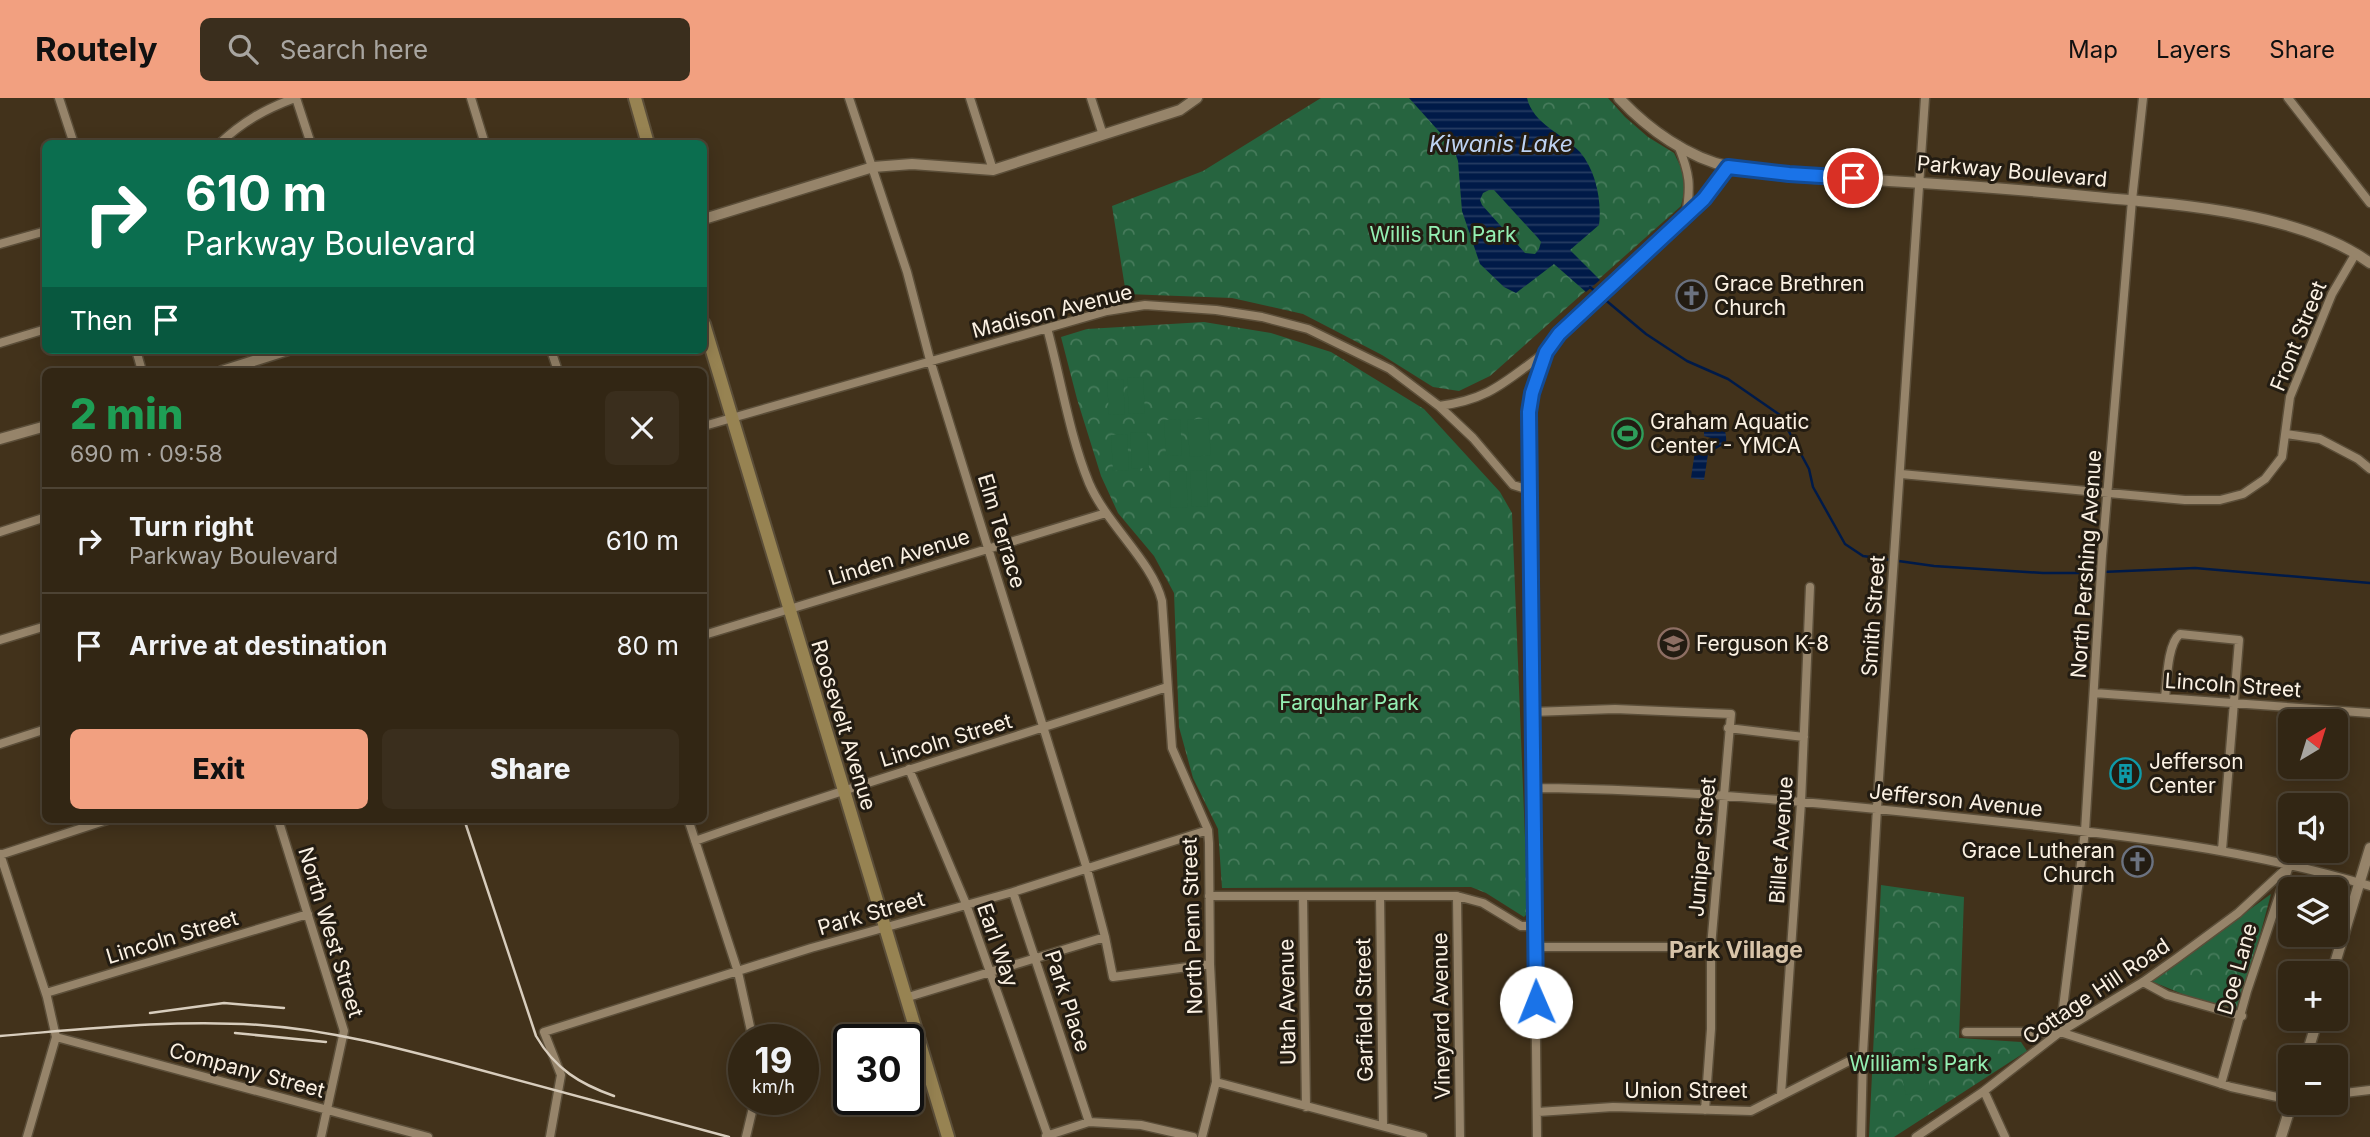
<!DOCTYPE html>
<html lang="en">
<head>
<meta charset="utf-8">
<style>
	body { margin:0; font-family:Inter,sans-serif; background:#3a2e1d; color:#f1f3f6; height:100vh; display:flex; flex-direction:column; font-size:26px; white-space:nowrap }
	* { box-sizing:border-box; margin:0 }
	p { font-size:23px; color:#a8a5a0 }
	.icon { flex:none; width:38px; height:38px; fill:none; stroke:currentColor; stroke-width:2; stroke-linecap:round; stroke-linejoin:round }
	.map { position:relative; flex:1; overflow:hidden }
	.side { position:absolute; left:42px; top:270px; width:665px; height:455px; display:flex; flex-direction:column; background:#322614; border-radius:10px; box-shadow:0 4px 18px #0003,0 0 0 2px #4d4334 }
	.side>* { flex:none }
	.top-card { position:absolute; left:42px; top:42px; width:665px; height:214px; border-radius:10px; box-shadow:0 4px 18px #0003,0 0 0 2px #4d4334; background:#0b6e4f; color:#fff; overflow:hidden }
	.needle { width:46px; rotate:38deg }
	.buttons { position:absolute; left:2278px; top:611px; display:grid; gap:14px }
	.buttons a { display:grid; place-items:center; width:70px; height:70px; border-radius:10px; background:#322614; box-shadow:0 4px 18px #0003,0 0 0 2px #4d4334; font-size:35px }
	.speed { position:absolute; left:728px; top:926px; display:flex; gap:14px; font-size:35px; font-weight:700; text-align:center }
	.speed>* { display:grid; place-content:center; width:91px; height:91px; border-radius:50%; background:#322614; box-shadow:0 4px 18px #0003,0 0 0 2px #4d4334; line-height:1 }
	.speed small { font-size:18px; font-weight:400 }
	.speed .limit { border:4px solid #111; border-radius:10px; background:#fff; color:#111 }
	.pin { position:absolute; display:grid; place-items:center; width:60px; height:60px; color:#fff; margin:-30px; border:4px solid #fff; border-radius:50%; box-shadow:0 2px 7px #0007 }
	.me { position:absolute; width:77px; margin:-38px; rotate:359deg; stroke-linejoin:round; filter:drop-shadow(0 0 5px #0008) }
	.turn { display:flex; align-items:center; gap:24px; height:147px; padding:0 28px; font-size:32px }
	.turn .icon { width:91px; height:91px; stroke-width:2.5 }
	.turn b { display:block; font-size:49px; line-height:60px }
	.then { display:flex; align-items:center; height:66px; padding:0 28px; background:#0003; gap:14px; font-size:26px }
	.round { display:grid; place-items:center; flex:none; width:74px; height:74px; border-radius:10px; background:#3a2e1d }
	.headline { display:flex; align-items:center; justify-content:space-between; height:119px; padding:0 28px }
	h1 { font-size:42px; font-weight:800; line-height:52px; color:#1e9e55 }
	.primary-button { display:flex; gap:14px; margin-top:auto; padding:14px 28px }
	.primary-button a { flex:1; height:80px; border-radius:10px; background:#f2a080; color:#111; font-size:28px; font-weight:800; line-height:80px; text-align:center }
	.primary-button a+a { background:#3a2e1d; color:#f1f3f6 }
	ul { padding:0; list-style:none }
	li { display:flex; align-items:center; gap:21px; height:105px; padding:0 28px; border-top:2px solid #4d4334 }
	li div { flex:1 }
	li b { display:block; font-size:26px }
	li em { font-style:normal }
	header { display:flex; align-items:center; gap:42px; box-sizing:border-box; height:98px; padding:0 35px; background:#f2a080; color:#111 }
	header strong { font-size:33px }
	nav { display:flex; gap:38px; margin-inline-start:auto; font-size:24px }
	.search { width:490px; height:63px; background:#3a2e1d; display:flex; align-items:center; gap:18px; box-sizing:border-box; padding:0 24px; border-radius:10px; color:#a8a5a0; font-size:26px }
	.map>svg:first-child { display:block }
</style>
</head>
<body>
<header>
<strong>Routely</strong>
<div class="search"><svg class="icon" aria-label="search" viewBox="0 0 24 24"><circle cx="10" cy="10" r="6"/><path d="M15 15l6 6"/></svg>Search here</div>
<nav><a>Map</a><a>Layers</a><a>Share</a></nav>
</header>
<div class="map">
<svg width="2370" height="1039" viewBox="0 0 2370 1039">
	<defs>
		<pattern id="park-crowns" width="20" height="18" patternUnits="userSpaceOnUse" patternTransform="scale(1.75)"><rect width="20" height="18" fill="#26643f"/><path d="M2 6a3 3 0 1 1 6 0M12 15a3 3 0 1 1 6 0" fill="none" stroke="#467b5b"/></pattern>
		<pattern id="water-rules" width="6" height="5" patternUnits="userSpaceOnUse" patternTransform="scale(1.75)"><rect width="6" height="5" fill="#001a48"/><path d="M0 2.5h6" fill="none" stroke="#263c62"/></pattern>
	</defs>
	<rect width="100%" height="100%" fill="#42321b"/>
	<path fill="url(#park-crowns)" d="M1321,0H1608L1625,19L1648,39L1674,55L1687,82L1681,108L1490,278L1459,293L1433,289L1382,257L1303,216L1232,200L1126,196L1112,108L1203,73Z
		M1204,224L1271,235L1331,254L1424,311L1500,394L1512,415L1528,815L1524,819L1486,795L1471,789L1222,790L1218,731L1193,680L1179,629L1174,495L1154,458L1118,415L1101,378L1077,301L1061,239L1087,231Z
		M1881,787L1964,799L1959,940L2021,944L2027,953L1894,1039H1869Z
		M2271,796L2238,919L2151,883Z"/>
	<path fill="#26643f" d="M1143,279L1145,315L1129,316L1127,280Z
		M1123,281L1125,316L1109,317L1107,282Z
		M1208,320L1211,357L1190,359L1187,322Z
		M1180,321L1182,357L1166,358L1164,322Z
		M1147,334L1149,370L1132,371L1130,335Z
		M1127,336L1129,372L1113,373L1111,337Z
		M1206,372L1208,408L1192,409L1190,373Z
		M1186,373L1188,409L1171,410L1169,374Z
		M1921,950L1930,990L1906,997L1896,954Z"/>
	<path fill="url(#water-rules)" fill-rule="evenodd" d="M1409,0H1527C1533,26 1563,36 1580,54C1596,73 1602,103 1599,127L1570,152L1600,182L1586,194L1554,166L1516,195L1504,189L1480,166L1462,113L1458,63L1453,49ZM1489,92H1494L1538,140L1541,144L1539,151L1535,156L1525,155L1482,107L1480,102L1483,95Z
		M1710,322C1723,328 1727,330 1726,345L1708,356L1704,382L1691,380L1696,346L1709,348L1713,344L1711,340L1704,338V329Z"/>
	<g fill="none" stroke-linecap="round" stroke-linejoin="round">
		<path stroke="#001a48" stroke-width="2.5" d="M1590,189L1646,236L1687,263L1728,281L1780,317L1809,371L1813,389L1845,446L1863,458L1934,468L2043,475H2079L2195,470L2370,485"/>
		<defs>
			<path id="minor" d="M59,0L74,46
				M296,0L311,46
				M471,0L485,46
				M849,0L907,174L930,262L1087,771L1105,839L1113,879L1210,866
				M970,0L993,72
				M1091,0L1103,37
				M2288,0L2370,105
				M219,46C242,24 265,11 295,0
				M1678,47C1690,76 1691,87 1686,118
				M0,146L46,133
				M1047,230C1061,281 1069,336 1089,385C1107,427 1152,463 1162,503L1172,650L1208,732L1209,745L1210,866L1216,984L1202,1039
				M0,245L46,231
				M136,252L142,273
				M551,252L558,273
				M1439,308C1491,301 1505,283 1546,254
				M704,328L1107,213L1145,207L1216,212L1262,219L1308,231L1390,271L1439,308L1473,340L1513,387L1529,392
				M2286,336L2320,341L2358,361L2370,371
				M1901,376L2185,402H2220L2243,396L2265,381L2282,359L2290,299L2332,196L2356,155
				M0,434L46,419
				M704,537L1106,415
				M0,542L46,528
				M2094,595L2370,615
				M2165,600C2167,584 2167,546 2180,536L2239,542L2222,752
				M1532,614L1615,611L1731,616L1711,849V931L1705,1012
				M1728,630L1804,639
				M0,646L46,631
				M909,671L966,806L1048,1038
				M1533,690C1683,691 1834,706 1983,722C2114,736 2244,750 2370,788
				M278,721L344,933L321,1039
				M688,721L738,874L753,942
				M695,743C851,687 1010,642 1167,589
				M0,756L47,899L56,939L27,1039
				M0,757L110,721
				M1013,794L1089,1024
				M1209,798H1457L1483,805L1521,828H1534
				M1380,798L1383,1027
				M1457,798L1460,1039
				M1303,799L1306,1009
				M1534,849H1711
				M2143,884L2167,897L2242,918
				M46,895L308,816
				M905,900L1105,839
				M1966,934H2060L2231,989L2291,1002
				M2060,934L2085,733L2102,458L2132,102L2143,0
				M56,939L428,1039
				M1216,984L1423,1039
				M2221,986L2247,893L2288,771
				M1984,993L2005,1039
				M2336,996L2370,992
				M1781,997L1801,705L1810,489
				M1538,1014L1613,1009L1751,1013L1863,956
				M1046,1038L1089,1024L1141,1027L1193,1039
				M550,1039L561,977L544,934L811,850L1013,794L1208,732
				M746,1039L755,1001
				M1537,1039L1529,314L1532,295L1546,254L1559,236L1704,101L1728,69
				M1861,1039L1863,956L1877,710L1925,0
				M1916,1039L1984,993L2060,934L2143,884L2177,860L2238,815L2289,768"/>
			<path id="tertiary" d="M1619,0C1648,31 1688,60 1730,69C1781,81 1837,80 1889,83C1958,87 2026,92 2095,99C2178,106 2302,115 2370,165
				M704,121L873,69L912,66L993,72L1180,12L1197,0
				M222,273L288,252
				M0,341L46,328
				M2332,875L2370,750
				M2306,959L2318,920
				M2281,1039L2292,1004"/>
			<path id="secondary" d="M635,0L648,46
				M704,226L948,1039"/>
		</defs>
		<use href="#minor" stroke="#5b4e39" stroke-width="11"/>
		<use href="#tertiary" stroke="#5b4e39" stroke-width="13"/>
		<use href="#secondary" stroke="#5b4e39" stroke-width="16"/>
		<use href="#minor" stroke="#96846a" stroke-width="8"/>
		<use href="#tertiary" stroke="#96846a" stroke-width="10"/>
		<use href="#secondary" stroke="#978352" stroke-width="12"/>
		<path stroke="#d8cdbd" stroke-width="2.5" d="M464,721L536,938C555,971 580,986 614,998
			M150,915L224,905L284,910
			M235,935L326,944
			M0,938C86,931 173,921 260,927C332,932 402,951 473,970C558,993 643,1016 729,1039"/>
	</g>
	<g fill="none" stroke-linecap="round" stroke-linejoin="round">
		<defs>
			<path id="route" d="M1536,904L1529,314L1532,295L1546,254L1559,236L1704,101L1728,69L1789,76L1853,80"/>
		</defs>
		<use href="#route" stroke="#114b97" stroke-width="18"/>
		<use href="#route" stroke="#1a73e8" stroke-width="12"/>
	</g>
	<defs>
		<symbol id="church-ring" viewBox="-11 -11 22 22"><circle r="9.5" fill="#231c12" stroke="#6b7280" stroke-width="1.5"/><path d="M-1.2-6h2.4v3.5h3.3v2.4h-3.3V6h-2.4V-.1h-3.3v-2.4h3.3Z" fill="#6b7280"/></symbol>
		<symbol id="stadium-ring" viewBox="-11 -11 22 22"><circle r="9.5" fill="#231c12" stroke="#2e9e5b" stroke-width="1.5"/><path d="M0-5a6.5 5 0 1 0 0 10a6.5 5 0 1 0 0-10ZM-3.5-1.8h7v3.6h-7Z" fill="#2e9e5b"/></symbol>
		<symbol id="school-ring" viewBox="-11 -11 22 22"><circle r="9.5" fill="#231c12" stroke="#8d6e63" stroke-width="1.5"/><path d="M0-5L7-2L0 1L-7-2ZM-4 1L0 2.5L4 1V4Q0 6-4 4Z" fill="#8d6e63"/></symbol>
		<symbol id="building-ring" viewBox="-11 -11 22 22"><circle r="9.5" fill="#231c12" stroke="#0f9aa8" stroke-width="1.5"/><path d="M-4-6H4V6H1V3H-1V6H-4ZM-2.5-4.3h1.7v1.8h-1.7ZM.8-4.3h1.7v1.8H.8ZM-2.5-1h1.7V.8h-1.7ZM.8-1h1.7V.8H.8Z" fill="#0f9aa8"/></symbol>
	</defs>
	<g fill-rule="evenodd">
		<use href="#church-ring" x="1674" y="180" width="35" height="35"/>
		<use href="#stadium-ring" x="1610" y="318" width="35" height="35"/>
		<use href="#school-ring" x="1656" y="528" width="35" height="35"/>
		<use href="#building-ring" x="2108" y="658" width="35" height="35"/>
		<use href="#church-ring" x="2120" y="746" width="35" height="35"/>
	</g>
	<g text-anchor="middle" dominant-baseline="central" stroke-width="6" stroke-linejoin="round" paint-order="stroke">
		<g font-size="21" fill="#fbf1e3" stroke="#231c12">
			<text transform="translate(2012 73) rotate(5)">Parkway Boulevard</text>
			<text transform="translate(1052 213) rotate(-14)">Madison Avenue</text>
			<text transform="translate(2298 238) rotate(-68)">Front Street</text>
			<text transform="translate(1002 433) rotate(73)">Elm Terrace</text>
			<text transform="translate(899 459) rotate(-17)">Linden Avenue</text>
			<text transform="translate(2086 466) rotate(-86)">North Pershing Avenue</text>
			<text transform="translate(1873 518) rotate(-86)">Smith Street</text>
			<text transform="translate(2233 587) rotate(4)">Lincoln Street</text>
			<text transform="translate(844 627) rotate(73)">Roosevelt Avenue</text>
			<text transform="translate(946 642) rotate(-17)">Lincoln Street</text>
			<text transform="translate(1956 702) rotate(6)">Jefferson Avenue</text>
			<text transform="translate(1781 742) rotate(-86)">Billet Avenue</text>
			<text transform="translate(1702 749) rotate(-85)">Juniper Street</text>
			<text transform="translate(871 815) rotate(-16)">Park Street</text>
			<text transform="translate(1192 828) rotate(-92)">North Penn Street</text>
			<text transform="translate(331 834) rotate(73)">North West Street</text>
			<text transform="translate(172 839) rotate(-17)">Lincoln Street</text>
			<text transform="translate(998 847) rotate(71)">Earl Way</text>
			<text transform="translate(2237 871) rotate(-74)">Doe Lane</text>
			<text transform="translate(2096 893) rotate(-34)">Cottage Hill Road</text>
			<text transform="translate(1068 903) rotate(72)">Park Place</text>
			<text transform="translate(1287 904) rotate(-91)">Utah Avenue</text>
			<text transform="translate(1364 912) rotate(-91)">Garfield Street</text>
			<text transform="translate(1441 918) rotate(-91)">Vineyard Avenue</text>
			<text transform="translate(247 972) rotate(15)">Company Street</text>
			<text x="1686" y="992">Union Street</text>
		</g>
		<g font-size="21" fill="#94f0b3" stroke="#231c12">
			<text x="1443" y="136">Willis Run Park</text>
			<text x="1349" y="604">Farquhar Park</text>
			<text x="1919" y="965">William's Park</text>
		</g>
		<g font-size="21" fill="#fbf1e3" stroke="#231c12" text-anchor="start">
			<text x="1714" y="185">Grace Brethren<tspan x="1714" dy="24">Church</tspan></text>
			<text x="1650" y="323">Graham Aquatic<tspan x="1650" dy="24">Center - YMCA</tspan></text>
			<text x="1696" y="545">Ferguson K-8</text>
			<text x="2149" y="663">Jefferson<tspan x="2149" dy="24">Center</tspan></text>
			<text x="2115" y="752" text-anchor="end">Grace Lutheran<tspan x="2115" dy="24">Church</tspan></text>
		</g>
		<g font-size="23" font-style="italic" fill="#bdd2f2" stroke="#231c12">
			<text x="1501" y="46">Kiwanis Lake</text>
		</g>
		<g font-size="23" font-weight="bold" fill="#d8c4a9" stroke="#231c12">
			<text x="1736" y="852">Park Village</text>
		</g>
	</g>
</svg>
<div class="buttons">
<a><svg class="needle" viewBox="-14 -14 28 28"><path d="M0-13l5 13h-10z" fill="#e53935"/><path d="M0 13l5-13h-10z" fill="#a8a5a0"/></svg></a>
<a><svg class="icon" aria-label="sound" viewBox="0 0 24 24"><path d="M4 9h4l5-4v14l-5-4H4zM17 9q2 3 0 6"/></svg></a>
<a><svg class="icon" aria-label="layers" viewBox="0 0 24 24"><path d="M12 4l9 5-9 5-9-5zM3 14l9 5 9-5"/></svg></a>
<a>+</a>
<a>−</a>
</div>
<div class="speed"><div>19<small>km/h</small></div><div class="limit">30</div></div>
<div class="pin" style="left:1853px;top:80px;background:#d93025"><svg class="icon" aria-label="arrive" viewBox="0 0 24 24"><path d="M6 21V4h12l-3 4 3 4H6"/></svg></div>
<svg class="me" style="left:1536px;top:904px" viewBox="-20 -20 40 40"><circle r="19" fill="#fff"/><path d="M0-13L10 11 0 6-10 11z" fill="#1a73e8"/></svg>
<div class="top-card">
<div class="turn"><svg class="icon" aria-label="right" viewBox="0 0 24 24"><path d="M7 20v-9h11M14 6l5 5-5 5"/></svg><div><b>610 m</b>Parkway Boulevard</div></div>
<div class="then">Then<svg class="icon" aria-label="arrive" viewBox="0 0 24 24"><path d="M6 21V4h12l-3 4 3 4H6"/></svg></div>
</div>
<section class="side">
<div class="headline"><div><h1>2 min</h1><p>690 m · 09:58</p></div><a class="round"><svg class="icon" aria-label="close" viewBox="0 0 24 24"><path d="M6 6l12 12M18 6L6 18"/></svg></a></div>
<ul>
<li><svg class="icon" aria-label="right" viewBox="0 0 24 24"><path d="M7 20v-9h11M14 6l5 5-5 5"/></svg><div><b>Turn right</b><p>Parkway Boulevard</p></div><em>610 m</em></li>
<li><svg class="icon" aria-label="arrive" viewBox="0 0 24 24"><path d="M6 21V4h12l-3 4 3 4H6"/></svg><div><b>Arrive at destination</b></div><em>80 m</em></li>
</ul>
<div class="primary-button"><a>Exit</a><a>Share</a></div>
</section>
</div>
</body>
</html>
